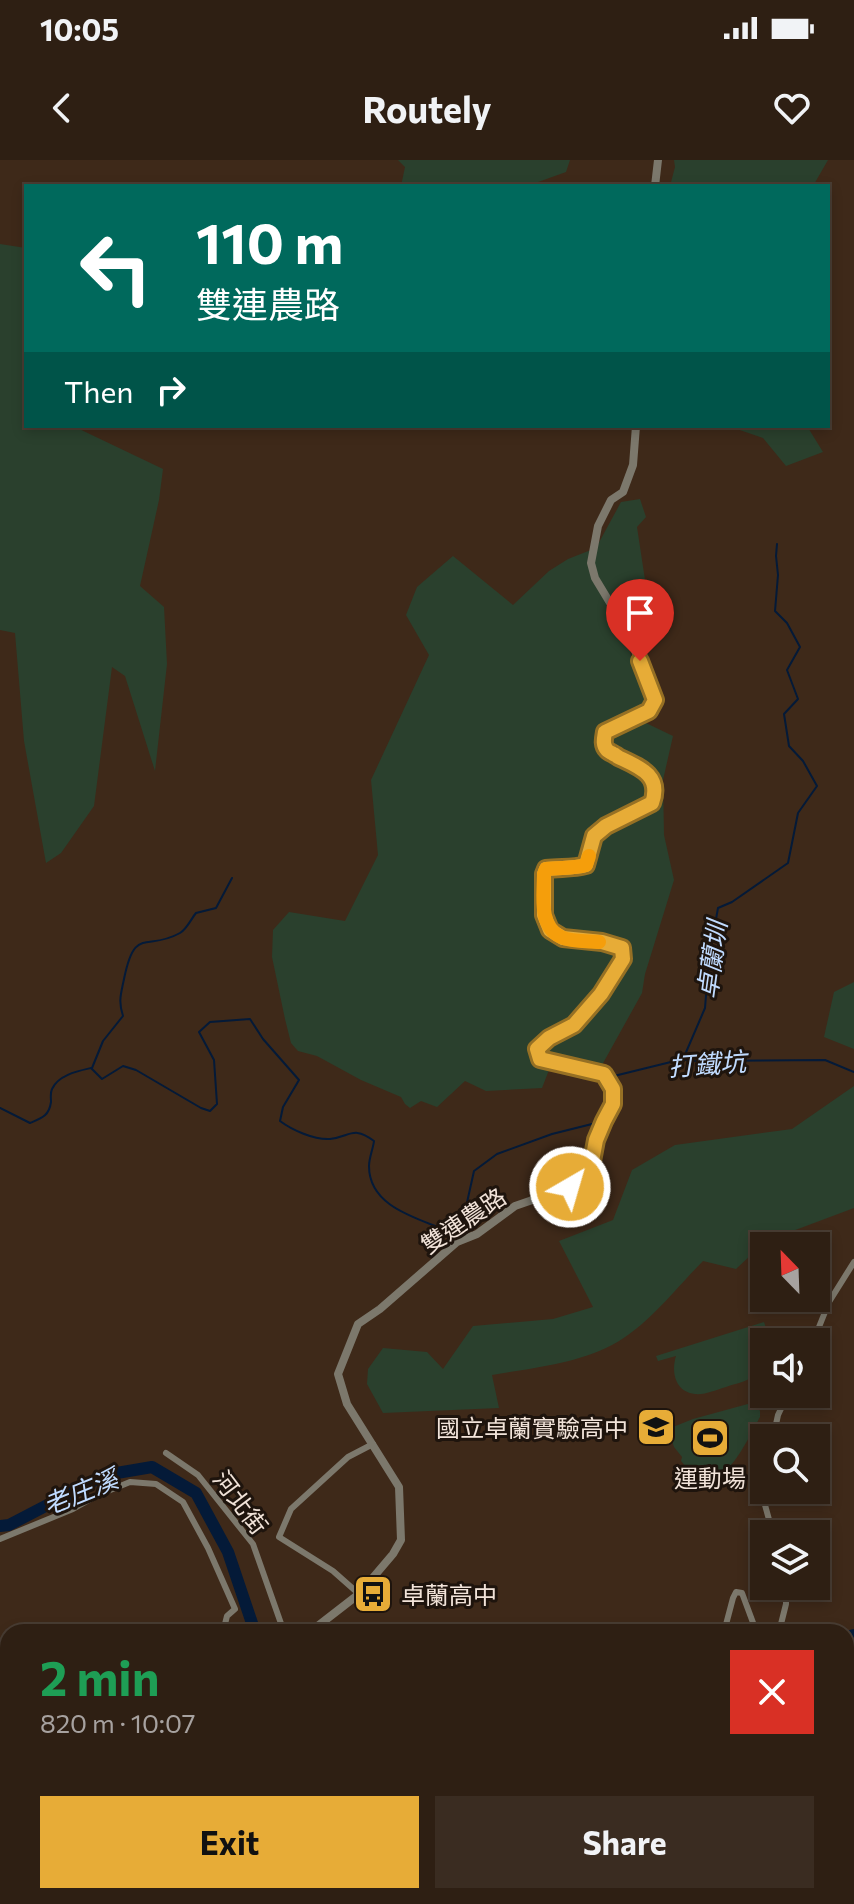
<!DOCTYPE html>
<html lang="en">
<head>
<meta charset="utf-8">
<style>
	body { margin:0; font-family:Commissioner,"Noto Sans TC",sans-serif; background:#3a2c21; color:#f1f3f6; height:100vh; display:flex; flex-direction:column; font-size:30px; white-space:nowrap }
	* { box-sizing:border-box; margin:0 }
	p { font-size:26px; color:#a7a2a0 }
	.icon { flex:none; width:44px; height:44px; fill:none; stroke:currentColor; stroke-width:2; stroke-linecap:round; stroke-linejoin:round }
	.map { position:relative; flex:1; overflow:hidden }
	.drawer { position:absolute; left:0px; top:1464px; width:854px; height:280px; display:flex; flex-direction:column; background:#2e1f13; border-radius:24px 24px 0 0; box-shadow:0 4px 12px #0003,0 0 0 2px #493d33 }
	.drawer>* { flex:none }
	.banner { position:absolute; left:24px; top:24px; width:806px; height:244px; border-radius:0px; box-shadow:0 4px 12px #0003,0 0 0 2px #493d33; background:#00695c; color:#fff; overflow:hidden }
	.needle { width:52px; rotate:337deg }
	.buttons { position:absolute; left:750px; top:1072px; display:grid; gap:16px }
	.buttons a { display:grid; place-items:center; width:80px; height:80px; border-radius:0px; background:#2e1f13; box-shadow:0 4px 12px #0003,0 0 0 2px #493d33; font-size:40px }
	.pin { position:absolute; display:grid; place-items:center; width:68px; height:68px; color:#fff; margin:-82px -34px; border-radius:50% 50% 50% 0; rotate:-45deg; box-shadow:0 0 8px #0007 }
	.pin .icon { rotate:45deg }
	.me { position:absolute; width:88px; margin:-44px; rotate:38deg; stroke-linejoin:round; filter:drop-shadow(0 0 6px #0008) }
	.turn { display:flex; align-items:center; gap:28px; height:168px; padding:0 40px; font-size:36px }
	.turn .icon { width:104px; height:104px; stroke-width:2.5 }
	.turn b { display:block; font-size:56px; line-height:68px }
	.then { display:flex; align-items:center; height:76px; padding:0 40px; background:#0003; gap:16px; font-size:30px }
	.round { display:grid; place-items:center; flex:none; width:84px; height:84px; border-radius:0px; background:#3a2c21 }
	.summary { display:flex; align-items:center; justify-content:space-between; height:136px; padding:0 40px }
	h1 { font-size:48px; font-weight:700; line-height:60px; color:#1e9e55 }
	.cta { display:flex; gap:16px; margin-top:auto; padding:16px 40px }
	.cta a { flex:1; height:92px; border-radius:0px; background:#e7ac37; color:#111; font-size:32px; font-weight:700; line-height:92px; text-align:center }
	.cta a+a { background:#3a2c21; color:#f1f3f6 }
	.status { display:flex; justify-content:space-between; align-items:center; height:56px; padding:0 40px; background:#2e1f13; direction:ltr }
	.status svg { height:22px; fill:currentColor }
	header { display:flex; justify-content:space-between; align-items:center; height:104px; padding:0 40px; background:#2e1f13; font-size:36px; font-weight:700 }
	.map>svg:first-child { display:block }
</style>
</head>
<body>
<div class="status"><b>10:05</b><svg viewBox="0 0 49 12"><path d="M0 12V9h3v3zM5 12V6h3v6zM10 12V3h3v9zM15 12V0h3v12zM26 1h20v11H26zM47 4h2v5h-2z"/></svg></div>
<header><svg class="icon" aria-label="back" viewBox="0 0 24 24"><path d="M15 5l-7 7 7 7"/></svg>Routely<svg class="icon" aria-label="heart" viewBox="0 0 24 24"><path d="M12 20l-8-8c-3-5 5-10 8-4 3-6 11-1 8 4z"/></svg></header>
<div class="map">
<svg width="854" height="1744" viewBox="0 0 854 1744">
	<rect width="100%" height="100%" fill="#3e2919"/>
	<path fill="#2a402d" d="M398,0H570L566,12L527,26H401L405,7Z
		M674,0H828L813,26H670L675,7Z
		M0,84L26,88V266H73L163,309L159,340L140,426L164,447L167,504L155,611L125,516L112,507L94,646L61,693L46,703L24,581L15,473L0,470Z
		M728,266H807L823,292L786,306L763,278Z
		M640,339L646,357L637,367L647,433L630,493L647,537L646,563L673,576L663,620L664,675L674,720L645,814L642,833L602,905L579,898L549,910L542,928L486,931L465,921L437,947L421,941L410,948L405,944L401,937L361,920L317,896L298,891L291,883L285,859L272,797L273,770L289,752L345,761L378,695L371,620L429,495L406,455L417,427L453,396L513,445L549,411L568,399L596,388L621,342Z
		M854,822V889L824,877L834,832Z
		M854,926V1048L766,1081L736,1109L703,1101C675,1129 648,1166 612,1185C575,1204 532,1208 492,1215L499,1248L383,1253L367,1224L368,1209L383,1188L427,1192L443,1209L473,1166L553,1159L593,1147L559,1081L613,1060L632,1010L675,985L792,969Z
		M764,1162L766,1168L749,1174C765,1185 770,1209 749,1219C742,1223 733,1224 726,1227C716,1230 705,1235 695,1234C675,1232 671,1212 676,1196L658,1201L656,1196Z
		M755,1242L760,1251V1257C751,1273 733,1313 714,1318C709,1320 702,1318 695,1317L681,1301L682,1297L674,1287L668,1269L693,1259Z"/>
	<g fill="none" stroke-linecap="round" stroke-linejoin="round">
		<path stroke="#041a38" stroke-width="2" d="M684,897L705,848L709,798L718,748L732,742L788,703L798,653L817,626L803,601L789,586L784,554L798,539L787,510L800,487L787,463L775,451L778,415L776,396L777,384
			M92,908L103,881L123,856C118,841 121,834 124,819C135,765 146,792 180,773C187,769 191,759 196,753L216,748L232,718
			M612,922L614,916L683,899L689,901L825,900L854,912
			M0,948L30,963C42,958 49,956 51,942C51,938 50,933 52,929C58,915 78,911 91,908L102,919L123,906L136,910L201,948L210,951L217,944L214,900L199,872L210,862L250,859L263,879L299,920L283,947L280,961C292,970 314,980 330,979C350,977 353,965 374,981C373,989 369,998 369,1006C369,1047 417,1058 448,1071L462,1065L474,1011L497,994L552,974L596,963L610,928"/>
		<path stroke="#041a38" stroke-width="12" d="M0,1366L9,1365L105,1315L152,1307L196,1333L228,1392L255,1472
			M846,1477L854,1475
			M415,1736L420,1744
			M727,1744L744,1736"/>
		<path stroke="#7c786c" stroke-width="6" d="M813,1182L829,1142L854,1102
			M773,1278L778,1255L788,1234
			M166,1293L198,1315L253,1384L284,1472
			M765,1330V1345L773,1374
			M0,1379L73,1349L98,1335L130,1322L156,1324L183,1342L208,1388L235,1449L227,1456L223,1472
			M359,1434L333,1411L279,1377L291,1349L348,1297L373,1284
			M724,1472L733,1438L736,1432L742,1433L755,1468L758,1472
			M779,1472L786,1444V1426
			M0,1493L2,1488
			M0,1528L5,1519
			M0,1632L8,1641
			M165,1736L186,1744
			M384,1736L392,1744
			M84,1744L88,1736
			M279,1744L282,1736
			M396,1744L403,1736"/>
		<path stroke="#7c786c" stroke-width="8" d="M655,26L658,0
			M310,1472L359,1434L393,1394L401,1380L399,1327L347,1244L338,1214L358,1164L380,1149L457,1082L477,1074L515,1046L570,1027L590,1012L596,980L604,961L613,944V929L604,914L540,899L537,889L549,878L574,865L601,834L623,799L622,788L602,782L563,778L550,770L544,755V714L546,709C561,707 572,709 586,705L594,676L606,666L652,643C662,615 639,607 618,597C617,596 607,591 607,590C602,585 604,578 605,572L649,551L655,540L627,471L595,418L591,403L598,366L611,340L623,332L633,305L636,266
			M0,1726L8,1719
			M0,1737L20,1744"/>
	</g>
	<g fill="none" stroke-linecap="round" stroke-linejoin="round">
		<defs>
			<path id="route" d="M570,1027L590,1012L596,980L604,961L613,944V929L604,914L540,899L537,889L549,878L574,865L601,834L623,799L622,788L602,782L563,778L550,770L544,755V714L546,709C561,707 572,709 586,705L594,676L606,666L652,643C662,615 639,607 618,597C618,596 607,591 607,590C602,585 604,578 605,572L649,551L655,540L640,501"/>
		</defs>
		<use href="#route" stroke="#967024" stroke-width="20"/>
		<use href="#route" stroke="#e7ac37" stroke-width="14"/>
		<path stroke="#f59e0b" stroke-width="14" d="M589,696L586,705C572,709 561,707 546,709L544,714C544,735 538,766 561,777C571,782 587,781 599,782"/>
	</g>
	<defs>
		<symbol id="school-square" viewBox="-11 -11 22 22"><rect x="-9" y="-9" width="18" height="18" rx="4" fill="#e7ac37" stroke="#1e140d"/><path d="M0-5L7-2L0 1L-7-2ZM-4 1L0 2.5L4 1V4Q0 6-4 4Z" fill="#111"/></symbol>
		<symbol id="stadium-square" viewBox="-11 -11 22 22"><rect x="-9" y="-9" width="18" height="18" rx="4" fill="#e7ac37" stroke="#1e140d"/><path d="M0-5a6.5 5 0 1 0 0 10a6.5 5 0 1 0 0-10ZM-3.5-1.8h7v3.6h-7Z" fill="#111"/></symbol>
		<symbol id="bus-square" viewBox="-11 -11 22 22"><rect x="-9" y="-9" width="18" height="18" rx="4" fill="#e7ac37" stroke="#1e140d"/><path d="M-5-6H5V4H4V6H2V4H-2V6H-4V4H-5ZM-3.5-4V0h7V-4ZM-3.5 1.2v1.5H-2V1.2ZM2 1.2v1.5H3.5V1.2Z" fill="#111"/></symbol>
	</defs>
	<g fill-rule="evenodd">
		<use href="#school-square" x="634" y="1245" width="44" height="44"/>
		<use href="#stadium-square" x="688" y="1256" width="44" height="44"/>
		<use href="#bus-square" x="351" y="1412" width="44" height="44"/>
	</g>
	<g text-anchor="middle" dominant-baseline="central" stroke-width="6" stroke-linejoin="round" paint-order="stroke">
		<g font-size="24" fill="#f1e3d9" stroke="#1e140d">
			<text transform="translate(463 1060) rotate(-34)">雙連農路</text>
			<text transform="translate(241 1342) rotate(53)">河北街</text>
		</g>
		<g font-size="24" fill="#f1e3d9" stroke="#1e140d" text-anchor="end">
			<text x="628" y="1267">國立卓蘭實驗高中</text>
			<text x="710" y="1317" text-anchor="middle">運動場</text>
			<text x="401" y="1434" text-anchor="start">卓蘭高中</text>
		</g>
		<g font-size="26" font-style="italic" fill="#c0dbff" stroke="#1e140d">
			<text transform="translate(711 800) rotate(-82)">卓蘭圳</text>
			<text transform="translate(707 903) rotate(-4)">打鐵坑</text>
			<text transform="translate(80 1331) rotate(-22)">老庄溪</text>
		</g>
	</g>
</svg>
<div class="buttons">
<a><svg class="needle" viewBox="-14 -14 28 28"><path d="M0-13l5 13h-10z" fill="#e53935"/><path d="M0 13l5-13h-10z" fill="#a7a2a0"/></svg></a>
<a><svg class="icon" aria-label="sound" viewBox="0 0 24 24"><path d="M4 9h4l5-4v14l-5-4H4zM17 9q2 3 0 6"/></svg></a>
<a><svg class="icon" aria-label="search" viewBox="0 0 24 24"><circle cx="10" cy="10" r="6"/><path d="M15 15l6 6"/></svg></a>
<a><svg class="icon" aria-label="layers" viewBox="0 0 24 24"><path d="M12 4l9 5-9 5-9-5zM3 14l9 5 9-5"/></svg></a>
</div>
<div class="pin" style="left:640px;top:501px;background:#d93025"><svg class="icon" aria-label="arrive" viewBox="0 0 24 24"><path d="M6 21V4h12l-3 4 3 4H6"/></svg></div>
<svg class="me" style="left:570px;top:1027px" viewBox="-20 -20 40 40"><circle r="17" fill="#e7ac37" stroke="#fff" stroke-width="3"/><path d="M0-11L8 9 0 5-8 9z" fill="#fff"/></svg>
<div class="banner">
<div class="turn"><svg class="icon" aria-label="left" viewBox="0 0 24 24"><path d="M17 20v-9H6M10 6l-5 5 5 5"/></svg><div><b>110 m</b>雙連農路</div></div>
<div class="then">Then<svg class="icon" aria-label="right" viewBox="0 0 24 24"><path d="M7 20v-9h11M14 6l5 5-5 5"/></svg></div>
</div>
<section class="drawer">
<div class="summary"><div><h1>2 min</h1><p>820 m · 10:07</p></div><a class="round" style="background:#d93025;color:#fff"><svg class="icon" aria-label="close" viewBox="0 0 24 24"><path d="M6 6l12 12M18 6L6 18"/></svg></a></div>
<div class="cta"><a>Exit</a><a>Share</a></div>
</section>
</div>
</body>
</html>
